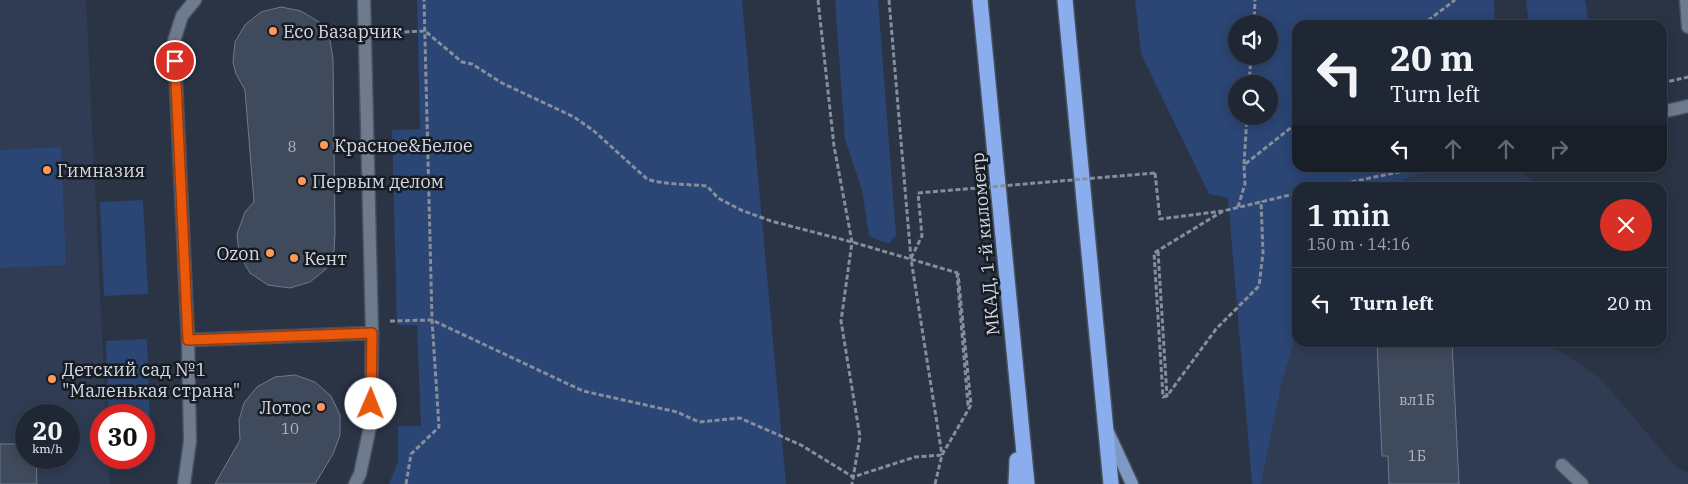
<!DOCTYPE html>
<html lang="en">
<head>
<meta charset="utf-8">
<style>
	body { margin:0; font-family:"IBM Plex Serif",serif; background:#2d3340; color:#f1f3f6; height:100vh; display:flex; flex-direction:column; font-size:19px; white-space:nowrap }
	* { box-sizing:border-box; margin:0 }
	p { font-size:16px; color:#a2a5ac }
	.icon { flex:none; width:28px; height:28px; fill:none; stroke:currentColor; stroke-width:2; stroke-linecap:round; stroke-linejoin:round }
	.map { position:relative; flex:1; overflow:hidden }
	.drawer { position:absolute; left:1292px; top:182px; width:375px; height:165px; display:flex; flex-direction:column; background:#202734; border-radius:15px; box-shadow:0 2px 12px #0003,0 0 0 1px #3d444f }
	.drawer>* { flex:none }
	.banner { position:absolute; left:1292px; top:20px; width:375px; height:152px; border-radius:15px; box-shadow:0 2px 12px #0003,0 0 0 1px #3d444f; background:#202734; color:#f1f3f6; overflow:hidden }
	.fabs { position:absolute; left:1228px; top:15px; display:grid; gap:10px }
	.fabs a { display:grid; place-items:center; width:50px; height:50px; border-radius:50%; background:#202734; box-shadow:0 2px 12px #0003,0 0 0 1px #3d444f; font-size:25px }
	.speed { position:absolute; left:15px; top:404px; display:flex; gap:10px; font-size:25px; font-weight:700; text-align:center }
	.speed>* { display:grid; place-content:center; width:65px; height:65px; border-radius:50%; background:#202734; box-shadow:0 2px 12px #0003,0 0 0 1px #3d444f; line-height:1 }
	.speed small { font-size:12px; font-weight:400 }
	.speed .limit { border:8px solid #d22; background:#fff; color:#111 }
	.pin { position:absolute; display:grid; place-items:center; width:42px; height:42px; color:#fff; margin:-21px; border:2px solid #fff; border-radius:50%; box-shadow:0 1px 5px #0007 }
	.me { position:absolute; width:55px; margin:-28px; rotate:1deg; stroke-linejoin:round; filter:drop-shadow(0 0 4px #0008) }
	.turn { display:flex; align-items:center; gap:18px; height:105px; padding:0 15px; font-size:22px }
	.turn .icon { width:65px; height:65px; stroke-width:2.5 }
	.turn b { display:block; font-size:35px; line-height:42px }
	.lanes { display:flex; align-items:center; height:48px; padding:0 15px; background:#0003; justify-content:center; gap:25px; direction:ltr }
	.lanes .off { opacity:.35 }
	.round { display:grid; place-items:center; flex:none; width:52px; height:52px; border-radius:26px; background:#2d3340 }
	.summary { display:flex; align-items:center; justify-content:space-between; height:85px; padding:0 15px }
	h1 { font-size:30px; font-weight:600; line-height:38px }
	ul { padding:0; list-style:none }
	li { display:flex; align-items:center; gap:15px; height:70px; padding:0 15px; border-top:1px solid #3d444f }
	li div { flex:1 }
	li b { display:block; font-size:19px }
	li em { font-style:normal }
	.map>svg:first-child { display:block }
</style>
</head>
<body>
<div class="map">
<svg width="1688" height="484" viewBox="0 0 1688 484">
	<rect width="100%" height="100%" fill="#2a3445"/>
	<path fill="#2f3c53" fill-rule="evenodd" d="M0,0H86L106,415H101V458H108L110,484H0ZM26,415H69V458H26Z
		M1432,168H1519L1532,182V187H1386Z
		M1297,332L1298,342L1548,343L1600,378L1677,468L1688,473V484H1261L1282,382Z"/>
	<path fill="#2b4574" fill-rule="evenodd" d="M417,0H742L786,484H389L398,462V426H421L417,325H397L392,130L420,129Z
		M835,0H878L896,235L889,244L869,236L862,190L845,139Z
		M1135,0H1494L1495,25H1298V168H1432L1386,187L1298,188L1297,332L1282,382L1261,484H1252L1228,198L1209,194L1141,54ZM1236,24H1269V56H1236ZM1236,84H1269V116H1236Z
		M1526,0H1585L1589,25H1529Z
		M61,147L66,265L0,268V150Z
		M143,200L148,294L104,296L100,202Z
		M147,339L150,430L144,431V415H108L106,341Z"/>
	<path fill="#3f4a5c" stroke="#6e798d" d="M281,7L301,11L319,22L330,40L333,59L335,233L334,251L326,269L310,282L290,288L268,285L250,273L239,254L237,234L245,212L254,202L245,90L236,74L233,62L235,42L245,25L261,12Z
		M1377,342H1452L1459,484H1389L1388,456H1382Z
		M295,375L315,382L331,396L340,415V435L333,454L315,484H215L240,440L239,420L244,403L257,387L275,377Z
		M0,444H26V458H36L37,484H0Z"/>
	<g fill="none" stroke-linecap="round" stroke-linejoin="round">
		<defs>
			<path id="lane" d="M1686,0L1688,27
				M1662,112L1688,106
				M188,340L174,41L182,16L195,0
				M1562,465L1582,484
				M184,484L190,441L188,340L372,333"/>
			<path id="street" d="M355,484L360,474L371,422L372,333L364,0"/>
			<path id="primary" d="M1108,432L1132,484"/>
			<path id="highway" d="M980,0L1027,484
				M1065,0L1111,484
				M1016,484L1017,460"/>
		</defs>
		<use href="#lane" stroke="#49505f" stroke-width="15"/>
		<use href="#street" stroke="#49505f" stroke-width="15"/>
		<use href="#primary" stroke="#49505f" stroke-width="15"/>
		<use href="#highway" stroke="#49505f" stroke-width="18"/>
		<path stroke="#868d9b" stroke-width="3" stroke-dasharray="5 2.5" stroke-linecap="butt" d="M818,0L834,146L852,242L841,321L860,437L852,484
			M889,0L911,259L942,455
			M1254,24L1255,0
			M1422,25L1455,0
			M382,33L425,31L462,62L472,64L502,83L574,117L594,131L647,179C666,185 687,184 707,186L718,198L741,210L771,221L852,242L958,273
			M1662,83L1688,77
			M1249,84L1251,56
			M1244,164L1247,116
			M1155,173L1160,219L1223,211L1298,193
			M1322,188L1399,172L1411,168
			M1238,207L1245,184L1244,165L1298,122
			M1223,211L1154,253L1163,397L1167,396L1216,329L1259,286L1263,253L1261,201
			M1158,251L1167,396
			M911,258L922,236L918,193
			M957,273L968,405H970
			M390,321L432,320L583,391L677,412L699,422L740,418L801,445L853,477L915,457L942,455
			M406,484L411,454L439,427L432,320L424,0
			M935,484L942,455L971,405L958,273"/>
		<use href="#lane" stroke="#6e7a8d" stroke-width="12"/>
		<use href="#street" stroke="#6e7a8d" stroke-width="12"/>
		<use href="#primary" stroke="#7f99c7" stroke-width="12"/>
		<use href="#highway" stroke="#8aaeed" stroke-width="15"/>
		<path stroke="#868d9b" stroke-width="3" stroke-dasharray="5 2.5" stroke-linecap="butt" d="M918,193L1155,173"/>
	</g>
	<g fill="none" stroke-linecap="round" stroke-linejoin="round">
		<defs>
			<path id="route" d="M175,61L188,340L372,333L371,404"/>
		</defs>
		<use href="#route" stroke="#983908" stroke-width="12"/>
		<use href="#route" stroke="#ea580c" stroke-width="9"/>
	</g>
	<g fill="#ff9a5b" stroke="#171c23" stroke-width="2">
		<circle cx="273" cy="31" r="5"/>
		<circle cx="324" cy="145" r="5"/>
		<circle cx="47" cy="170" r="5"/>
		<circle cx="302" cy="181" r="5"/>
		<circle cx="270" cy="253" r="5"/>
		<circle cx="294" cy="258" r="5"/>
		<circle cx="52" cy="379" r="5"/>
		<circle cx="321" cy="407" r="5"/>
	</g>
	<g text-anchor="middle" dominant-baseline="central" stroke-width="5" stroke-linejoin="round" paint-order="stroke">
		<g font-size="15" fill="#afb6c3">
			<text x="292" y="146">8</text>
			<text x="1417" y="399">вл1Б</text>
			<text x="290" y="428">10</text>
			<text x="1417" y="455">1Б</text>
		</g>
		<g font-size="18" fill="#d4dae5" stroke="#171c23" text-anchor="start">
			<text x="283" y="31">Eco Базарчик</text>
			<text x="334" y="145">Красное&amp;Белое</text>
			<text x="57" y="170">Гимназия</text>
			<text x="312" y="181">Первым делом</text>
			<text x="260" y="253" text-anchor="end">Ozon</text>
			<text x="304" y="258">Кент</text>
			<text x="62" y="369">Детский сад №1<tspan x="62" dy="21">"Маленькая страна"</tspan></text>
			<text x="311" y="407" text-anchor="end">Лотос</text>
		</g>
		<g font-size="18" fill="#d4dae5" stroke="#171c23">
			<text transform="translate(985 244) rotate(-95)">МКАД, 1-й километр</text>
		</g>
	</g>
</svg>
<div class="fabs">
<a><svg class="icon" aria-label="sound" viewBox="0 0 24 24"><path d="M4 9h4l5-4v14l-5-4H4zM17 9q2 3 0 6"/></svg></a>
<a><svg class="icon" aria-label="search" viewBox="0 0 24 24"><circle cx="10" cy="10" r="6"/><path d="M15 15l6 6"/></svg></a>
</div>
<div class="speed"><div>20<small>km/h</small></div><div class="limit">30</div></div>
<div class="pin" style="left:175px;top:61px;background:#d93025"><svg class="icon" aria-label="arrive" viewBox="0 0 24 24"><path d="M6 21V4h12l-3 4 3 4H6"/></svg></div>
<svg class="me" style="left:371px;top:404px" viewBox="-20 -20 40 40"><circle r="19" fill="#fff"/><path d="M0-13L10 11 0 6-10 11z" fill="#ea580c"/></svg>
<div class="banner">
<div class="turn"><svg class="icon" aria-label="left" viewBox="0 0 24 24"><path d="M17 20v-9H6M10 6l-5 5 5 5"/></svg><div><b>20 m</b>Turn left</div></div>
<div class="lanes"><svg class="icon" aria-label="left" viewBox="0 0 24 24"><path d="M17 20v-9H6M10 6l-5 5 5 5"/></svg><svg class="icon off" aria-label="ahead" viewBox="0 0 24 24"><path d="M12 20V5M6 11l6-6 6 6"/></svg><svg class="icon off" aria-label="ahead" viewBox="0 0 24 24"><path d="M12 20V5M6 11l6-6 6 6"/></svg><svg class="icon off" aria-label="right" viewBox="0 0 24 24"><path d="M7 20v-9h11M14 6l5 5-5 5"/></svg></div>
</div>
<section class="drawer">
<div class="summary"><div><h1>1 min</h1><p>150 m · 14:16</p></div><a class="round" style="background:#d93025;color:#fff"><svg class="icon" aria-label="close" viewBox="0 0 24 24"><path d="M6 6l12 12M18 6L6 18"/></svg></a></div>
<ul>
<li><svg class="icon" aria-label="left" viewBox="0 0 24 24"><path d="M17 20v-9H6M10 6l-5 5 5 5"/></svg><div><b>Turn left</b></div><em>20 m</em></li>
</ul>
</section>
</div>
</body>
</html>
